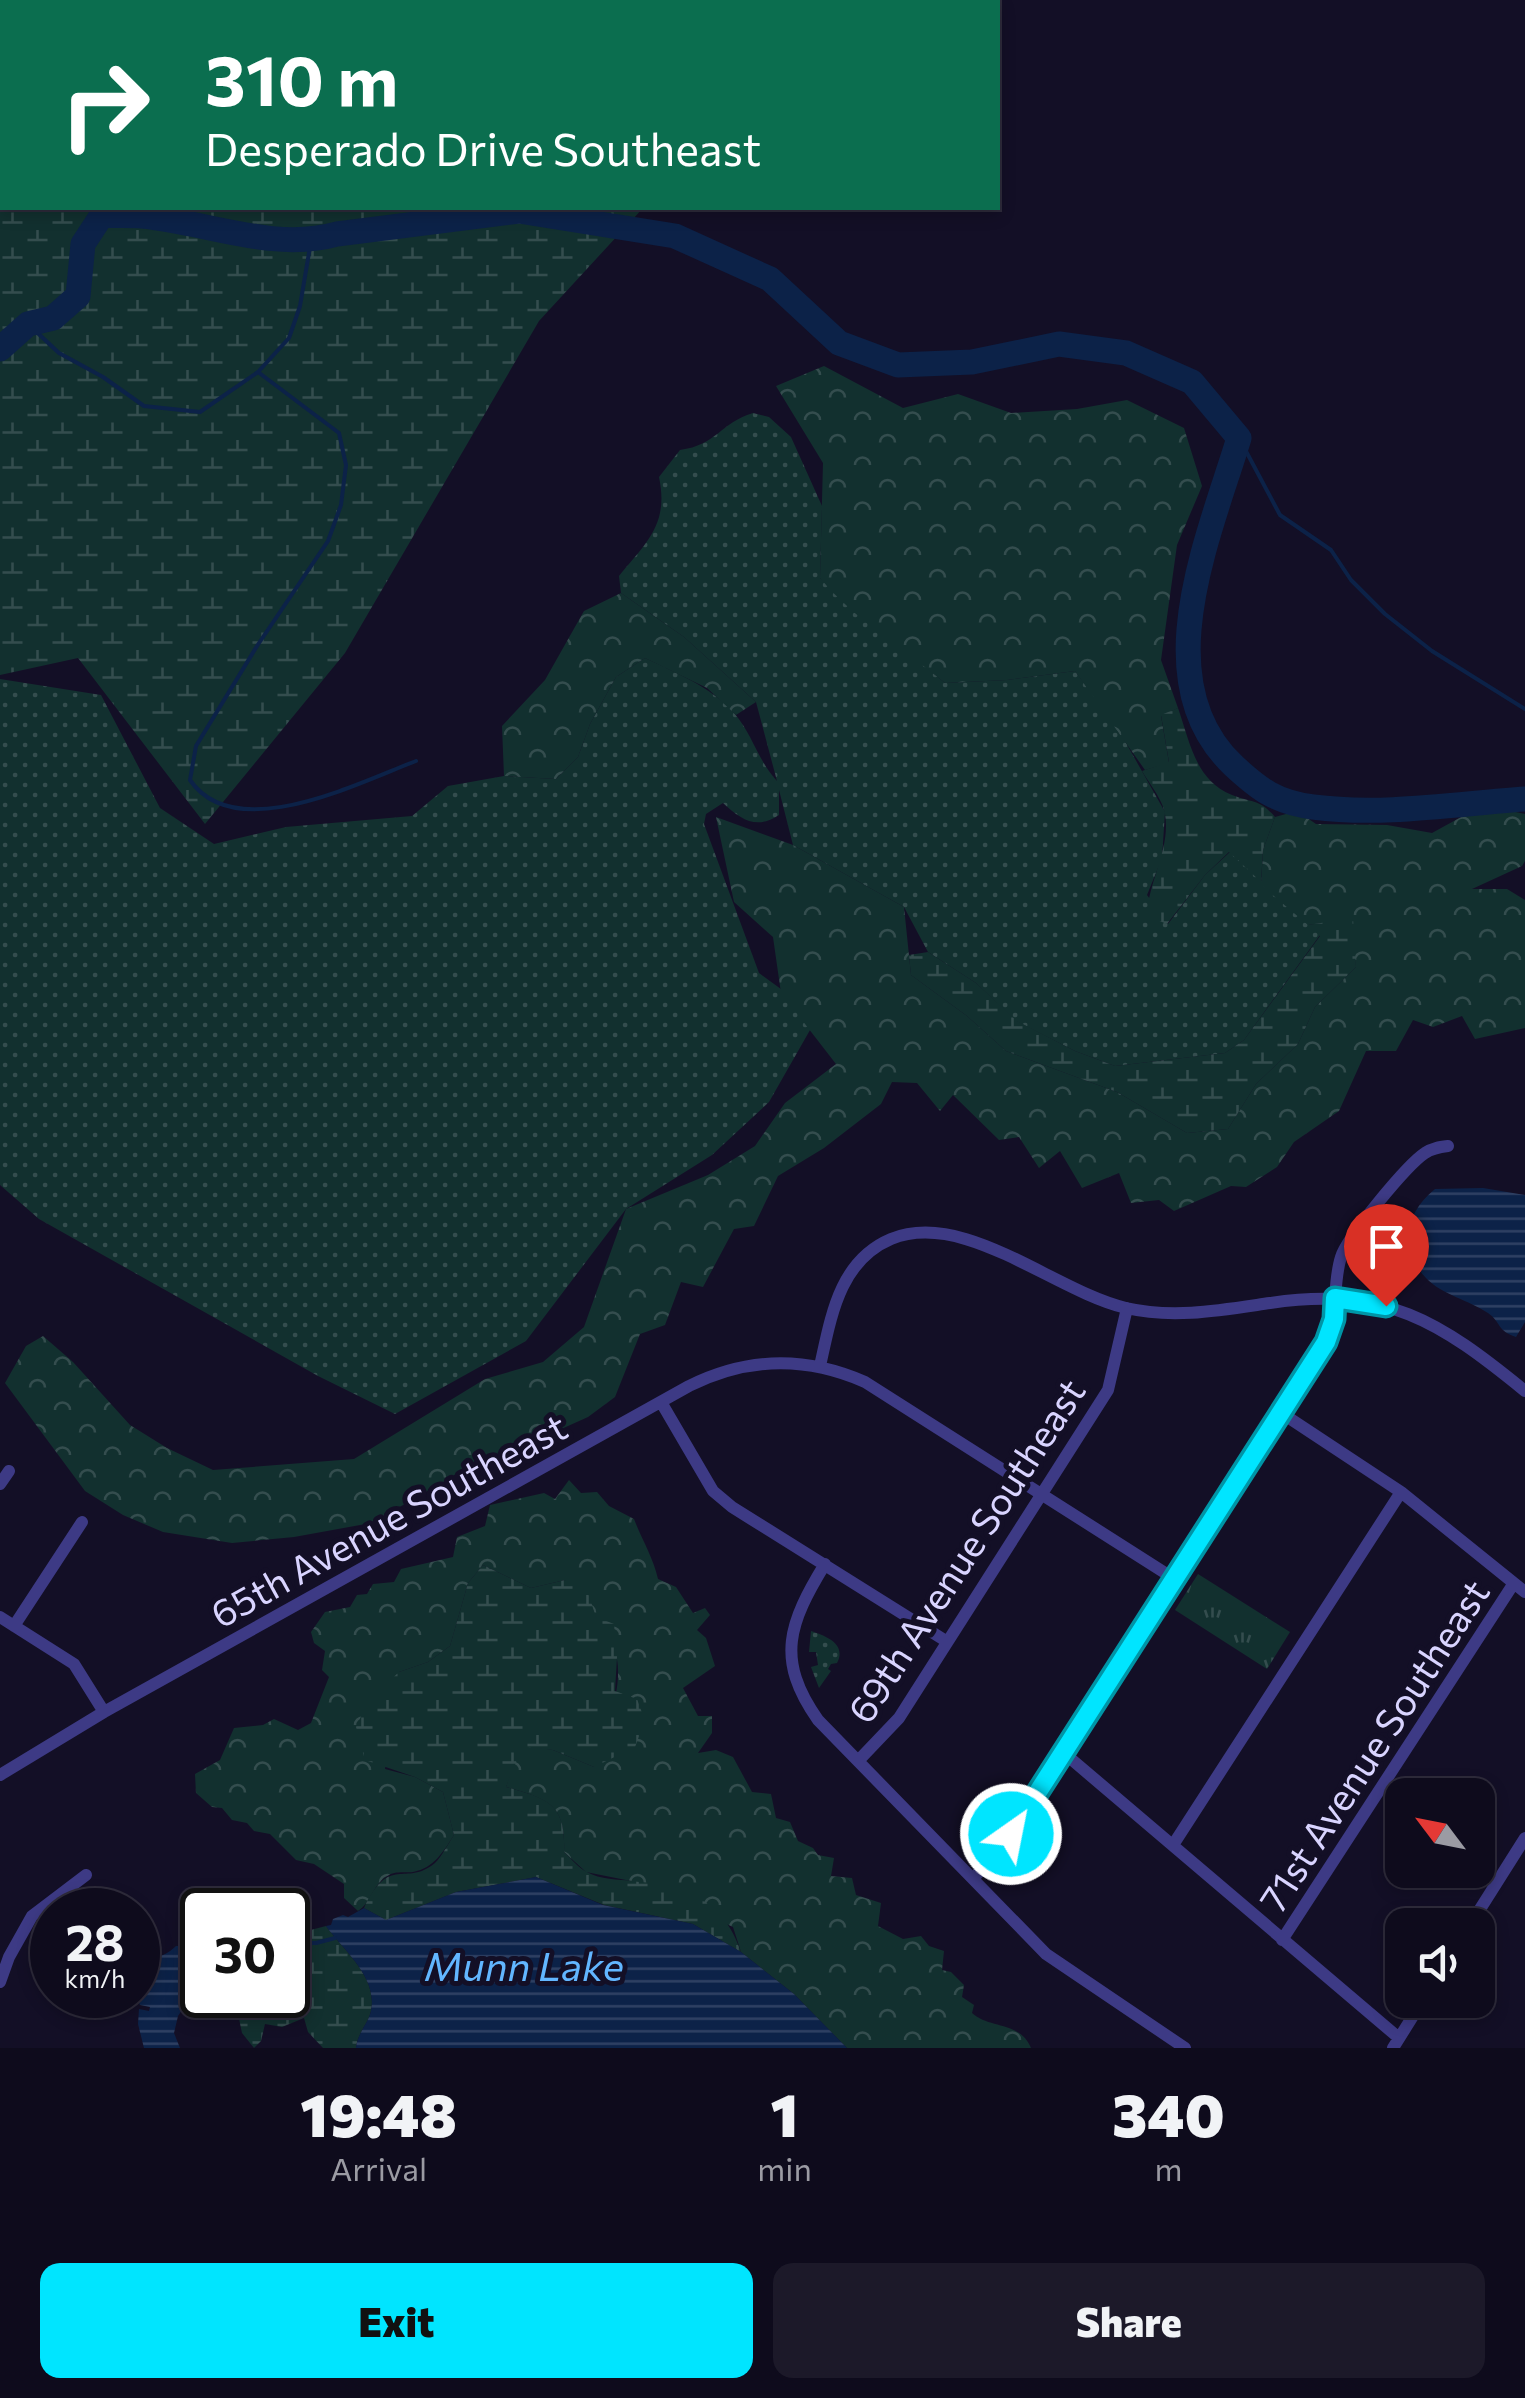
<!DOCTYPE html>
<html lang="en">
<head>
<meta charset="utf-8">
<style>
	body { margin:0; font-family:Commissioner,sans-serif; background:#1c1929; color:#f1f3f6; height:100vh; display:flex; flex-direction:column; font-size:38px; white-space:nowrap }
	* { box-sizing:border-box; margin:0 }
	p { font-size:32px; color:#9b9ba3 }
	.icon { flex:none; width:55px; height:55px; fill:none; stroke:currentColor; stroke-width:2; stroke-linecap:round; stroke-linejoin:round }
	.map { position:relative; height:2048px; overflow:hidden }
	.details { display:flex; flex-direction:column; background:#0e0b1c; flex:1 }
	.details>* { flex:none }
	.hud { position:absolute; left:0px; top:0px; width:1000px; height:210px; box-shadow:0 5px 15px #0003,0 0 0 2px #2e2b3b; background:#0b6e4f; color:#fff; overflow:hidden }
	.needle { width:65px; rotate:302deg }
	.buttons { position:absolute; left:1385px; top:1778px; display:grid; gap:20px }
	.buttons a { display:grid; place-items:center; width:110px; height:110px; border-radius:20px; background:#0e0b1c; box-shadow:0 5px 15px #0003,0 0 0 2px #2e2b3b; font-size:50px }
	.speed { position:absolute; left:30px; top:1888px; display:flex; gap:20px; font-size:50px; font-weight:700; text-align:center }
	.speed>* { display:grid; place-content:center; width:130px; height:130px; border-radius:50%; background:#0e0b1c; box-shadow:0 5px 15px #0003,0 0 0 2px #2e2b3b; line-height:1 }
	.speed small { font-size:25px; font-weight:400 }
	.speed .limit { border:5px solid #111; border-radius:15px; background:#fff; color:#111 }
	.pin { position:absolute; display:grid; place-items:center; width:85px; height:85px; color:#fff; margin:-102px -42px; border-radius:50% 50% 50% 0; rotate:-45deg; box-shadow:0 0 10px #0007 }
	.pin .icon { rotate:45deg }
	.me { position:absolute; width:110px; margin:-55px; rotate:33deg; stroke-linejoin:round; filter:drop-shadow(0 0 8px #0008) }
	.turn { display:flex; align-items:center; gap:35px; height:210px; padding:0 40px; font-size:45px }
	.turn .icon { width:130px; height:130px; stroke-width:2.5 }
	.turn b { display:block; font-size:70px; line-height:85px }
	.eta { display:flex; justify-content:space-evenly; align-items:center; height:170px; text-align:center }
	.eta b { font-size:60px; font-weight:800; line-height:70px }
	.cta { display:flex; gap:20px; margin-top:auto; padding:20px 40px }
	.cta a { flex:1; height:115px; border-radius:20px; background:#00e5ff; color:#111; font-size:40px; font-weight:800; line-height:115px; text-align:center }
	.cta a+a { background:#1c1929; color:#f1f3f6 }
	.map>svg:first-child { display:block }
</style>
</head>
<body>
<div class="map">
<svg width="1525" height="2048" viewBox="0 0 1525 2048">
	<defs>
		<pattern id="grass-dots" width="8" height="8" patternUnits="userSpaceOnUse" patternTransform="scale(2.5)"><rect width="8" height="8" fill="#12302f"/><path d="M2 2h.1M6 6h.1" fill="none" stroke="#344d4e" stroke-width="1.8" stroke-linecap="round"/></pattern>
		<pattern id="forest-crowns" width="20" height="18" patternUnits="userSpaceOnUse" patternTransform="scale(2.5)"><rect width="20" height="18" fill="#12302f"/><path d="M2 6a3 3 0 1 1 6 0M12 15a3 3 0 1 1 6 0" fill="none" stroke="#344d4e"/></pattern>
		<pattern id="wetland-marsh" width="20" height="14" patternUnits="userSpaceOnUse" patternTransform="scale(2.5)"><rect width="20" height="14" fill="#12302f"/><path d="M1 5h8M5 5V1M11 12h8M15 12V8" fill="none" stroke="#344d4e"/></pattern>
		<pattern id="park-tufts" width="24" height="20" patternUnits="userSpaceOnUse" patternTransform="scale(2.5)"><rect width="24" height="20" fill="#12302f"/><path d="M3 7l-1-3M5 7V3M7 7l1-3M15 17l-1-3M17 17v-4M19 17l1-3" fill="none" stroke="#344d4e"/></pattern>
		<pattern id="water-rules" width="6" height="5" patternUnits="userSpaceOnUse" patternTransform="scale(2.5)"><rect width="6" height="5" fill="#0c2248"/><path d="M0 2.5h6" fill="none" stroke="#2f4163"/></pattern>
	</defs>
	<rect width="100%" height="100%" fill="#130f26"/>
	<path fill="url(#grass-dots)" d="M753,413L769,417L791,437L822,506L820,578L945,683L1007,680L1075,671L1117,727L1165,812L1162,858L1147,895L1168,924L1205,875L1230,852L1320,935L1244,1040L1225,1053L1115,1066L1075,1051L1016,1021L976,983L928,952L904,907L793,845L779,790V815C757,830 741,820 723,803L706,814L704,824L759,973L818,1016L769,1102L712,1155L626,1209L526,1341L395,1414L318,1376L39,1219L0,1185V679L101,695L160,808L214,844L286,827L412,816L448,786L504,776L556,779L578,757L590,724L616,677L645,658C676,673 710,686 734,713C752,733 758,761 777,781L756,702L684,637L621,593L619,576C647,542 669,524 659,477L680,450C717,445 720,423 753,413Z
		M811,1631C826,1636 847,1644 837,1663L831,1664L828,1669L831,1671L819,1688L811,1667L818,1665L816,1652H809Z"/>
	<path fill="url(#forest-crowns)" d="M824,366L903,408L958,394L1011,413L1077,409L1127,400L1184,428L1202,486L1177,545L1161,660L1178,708L1161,716L1169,763L1145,770L1075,671L1007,680L945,683C903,648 855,620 820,578L823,463L776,386Z
		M621,593L684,637L756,702L736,715L707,688L645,658L616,677L590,724L578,757L556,779L504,776L502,726L545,680L584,611Z
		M1483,805L1525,814V861L1522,866L1472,889H1507L1525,900V1028L1475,1039L1462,1016L1433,1027L1413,1020L1396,1051H1366L1339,1111L1294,1142L1277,1167L1246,1187L1231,1186L1174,1211L1159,1200L1131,1203L1119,1173L1082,1188L1060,1151L1039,1168L1019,1137L999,1140L953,1095L940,1111L917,1083L892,1082L881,1104L824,1148L778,1176L754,1226L734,1229L703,1287L681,1282L665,1325L640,1334L615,1397L588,1417L539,1439L512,1457L478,1459L444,1482L371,1523L294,1537L232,1543L163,1532L123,1515L85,1491L5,1383L26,1346L43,1336L73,1362L130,1425L167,1448L213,1470L354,1459L485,1379L543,1362L584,1327L626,1209L708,1175L755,1146L785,1103L836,1064L781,993L773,937L734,902L716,817L793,845L904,907L911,975L967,1016L1006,1051L1117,1092L1187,1133L1228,1129L1256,1084L1298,1044L1315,1007L1356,967L1350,920L1308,925L1261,885L1263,850L1275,817L1297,811L1316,824L1387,825L1432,833Z
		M569,1480L581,1493L597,1492L609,1506L634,1519C642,1540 653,1557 658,1579L676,1587L693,1613L705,1608L710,1615L697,1630L706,1638L715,1666L683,1688L698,1716H712V1733L698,1753L716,1750L733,1757L752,1792L771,1794L776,1818L790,1822L798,1841L813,1848L818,1855L834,1858L831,1876L852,1878L856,1895L881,1903L878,1926L903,1939L921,1936L929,1946L944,1951L942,1970L951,1972L964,1985L962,1997L974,2005L972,2013C989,2029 1020,2021 1031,2048H847L794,1994L741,1952L733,1927L631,1881L586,1872L564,1852C566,1805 549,1799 506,1787L520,1745L553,1750L594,1767C603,1735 623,1693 617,1659C613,1633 582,1600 565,1580L531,1588L483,1565L468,1583L450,1646L428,1662L399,1672L385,1769L415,1777L443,1792L454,1835C443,1852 434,1868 413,1872C406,1873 395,1871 389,1875C373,1883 371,1903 358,1911L344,1898V1884L314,1864L296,1860L270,1834L254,1831L247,1823L232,1820L222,1808L212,1807L196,1793L195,1774L220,1760L234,1728L263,1725L274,1719L298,1730L311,1723L329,1677L322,1670L325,1651L314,1643L311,1632L325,1612L350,1607L357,1595L367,1594L373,1584L394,1582L401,1569L453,1557L457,1537L485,1526L490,1505L544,1493L555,1499Z"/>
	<path fill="url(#wetland-marsh)" d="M0,0H832L2,2V208H643L539,321L345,653L205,824L78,658L0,675Z
		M1178,708C1190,742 1195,780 1232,795C1252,803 1260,799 1275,817L1263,850L1261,882L1229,852L1205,875L1167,924L1147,916C1148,881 1171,849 1165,814C1163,800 1149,783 1142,771L1169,762L1161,715Z
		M1353,918L1356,967L1315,1007L1298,1044L1256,1084L1228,1129L1187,1133L1117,1092L1006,1051L967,1016L911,975L909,955L928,952L976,983L1017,1021L1075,1051L1115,1066L1225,1053L1244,1040L1320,936L1308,925Z
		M483,1565L531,1588L565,1580L587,1590L596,1617L614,1624L617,1657L615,1691L637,1699L645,1721L635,1747L594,1767L553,1750L522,1747L506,1787C549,1799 566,1804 564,1852C571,1858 578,1868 587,1872C600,1880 618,1879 632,1881C685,1888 723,1898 741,1952L693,1924L604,1905L536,1877L456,1892L386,1920L364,1908C390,1853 405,1888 435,1863C442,1856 448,1844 454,1835L443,1792L415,1777L365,1760L356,1727L369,1700L399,1672L428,1662L450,1646L468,1583Z
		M291,1926L303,1932L326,1926C343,1950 378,1977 371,2011C368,2024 357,2034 356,2048H323L308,2032L304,2018L282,2027L265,2024L261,2041L254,2048L242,2033L234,1995H288V1927Z"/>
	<path fill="url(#park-tufts)" d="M1198,1574L1290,1632L1267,1669L1175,1610Z"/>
	<path fill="url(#water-rules)" d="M1483,1188L1525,1195V1322L1516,1337C1497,1331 1501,1322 1488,1313C1469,1300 1442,1295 1426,1278C1397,1248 1406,1212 1435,1189Z
		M536,1877L603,1905L693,1924L741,1952L794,1994L847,2048H356C357,2034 368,2024 371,2011C378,1977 343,1950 326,1926L331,1925L333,1919L343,1915L348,1917L364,1908L386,1920L456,1892Z
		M202,1931V1967L187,1987V2002L178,2016L174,2033L180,2048H144L138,2024L139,2009L149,2011L150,2007L140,2005L136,1995L138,1956C152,1961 166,1956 176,1946H186L190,1938Z"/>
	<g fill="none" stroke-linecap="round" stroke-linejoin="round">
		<path stroke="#0c2248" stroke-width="4" d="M28,324L59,353L103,377L144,406L200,412L258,372L289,338L300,306L311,241
			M258,372L339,433L346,465L341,505L328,541L257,646L196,746L190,780C235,846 358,783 416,761
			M1239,438L1280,515L1331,550L1351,580L1385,614L1432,651L1525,709
			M288,1943H316L335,1938"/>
		<path stroke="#0c2248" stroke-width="25" d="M0,349L28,324L53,318L78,296L83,244L102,215C115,216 129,215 142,216C206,222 274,252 337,234L519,211L675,236L770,279L839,343L898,365L972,362L1059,344L1126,353L1192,382L1239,438C1209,537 1144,682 1234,766C1260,790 1276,802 1313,807C1383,816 1455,804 1525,799"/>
		<path stroke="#3d3a85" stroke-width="12" d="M820,1366C831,1317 839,1261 891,1239C964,1209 1054,1291 1126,1308C1174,1319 1222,1310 1270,1303C1386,1286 1439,1321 1525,1391
			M661,1402L713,1491L732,1507L946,1641
			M1280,1412L1401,1492L1525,1592
			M0,1484L9,1471
			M825,1564C789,1623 775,1659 818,1720L1046,1954L1185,2048
			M0,1617L74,1664L104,1712
			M14,1626L82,1522
			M1064,1753L1399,2038
			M858,1761L899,1718L1108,1390L1127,1308
			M0,1775L104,1712L689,1386C747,1357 806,1356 865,1382L1173,1578
			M1173,1845L1401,1492
			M974,1878L1011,1834L1326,1342C1339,1315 1332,1285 1341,1257C1347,1237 1407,1165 1425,1153C1432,1148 1440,1147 1448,1146
			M1470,1925L1525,1838
			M1282,1940L1514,1583
			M0,1982L9,1957L32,1916L86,1875
			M1393,2048L1423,2000"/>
	</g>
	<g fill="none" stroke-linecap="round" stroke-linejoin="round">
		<defs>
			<path id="route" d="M1011,1834L1326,1342L1334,1319L1335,1298L1386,1306"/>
		</defs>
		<use href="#route" stroke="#0095a6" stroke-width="25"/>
		<use href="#route" stroke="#00e5ff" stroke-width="18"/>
	</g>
	<g text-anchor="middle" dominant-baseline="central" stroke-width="10" stroke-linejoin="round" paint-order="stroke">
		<g font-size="38" fill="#d9d4ff" stroke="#130f26">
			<text transform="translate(388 1519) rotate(-29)">65th Avenue Southeast</text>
			<text transform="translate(965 1550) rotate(-57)">69th Avenue Southeast</text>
			<text transform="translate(1373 1745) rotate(-57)">71st Avenue Southeast</text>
		</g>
		<g font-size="40" font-style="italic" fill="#62b6ff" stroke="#130f26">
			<text x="524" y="1964">Munn Lake</text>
		</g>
	</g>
</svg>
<div class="buttons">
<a><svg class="needle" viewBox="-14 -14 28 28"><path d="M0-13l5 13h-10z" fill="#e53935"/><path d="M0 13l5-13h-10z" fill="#9b9ba3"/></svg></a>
<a><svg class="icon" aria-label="sound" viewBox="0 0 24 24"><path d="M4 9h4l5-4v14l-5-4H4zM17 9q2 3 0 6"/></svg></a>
</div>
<div class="speed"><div>28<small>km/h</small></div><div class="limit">30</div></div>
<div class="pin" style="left:1386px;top:1306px;background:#d93025"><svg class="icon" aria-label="arrive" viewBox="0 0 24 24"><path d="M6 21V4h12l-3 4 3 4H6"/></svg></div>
<svg class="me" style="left:1011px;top:1834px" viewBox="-20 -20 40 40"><circle r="17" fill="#00e5ff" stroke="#fff" stroke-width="3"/><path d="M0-11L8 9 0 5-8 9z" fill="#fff"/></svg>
<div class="hud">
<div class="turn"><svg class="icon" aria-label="right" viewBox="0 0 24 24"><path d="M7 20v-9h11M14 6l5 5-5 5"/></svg><div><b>310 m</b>Desperado Drive Southeast</div></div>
</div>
</div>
<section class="details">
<div class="eta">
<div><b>19:48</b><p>Arrival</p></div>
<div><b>1</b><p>min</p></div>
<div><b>340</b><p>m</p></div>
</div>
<div class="cta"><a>Exit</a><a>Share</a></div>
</section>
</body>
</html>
